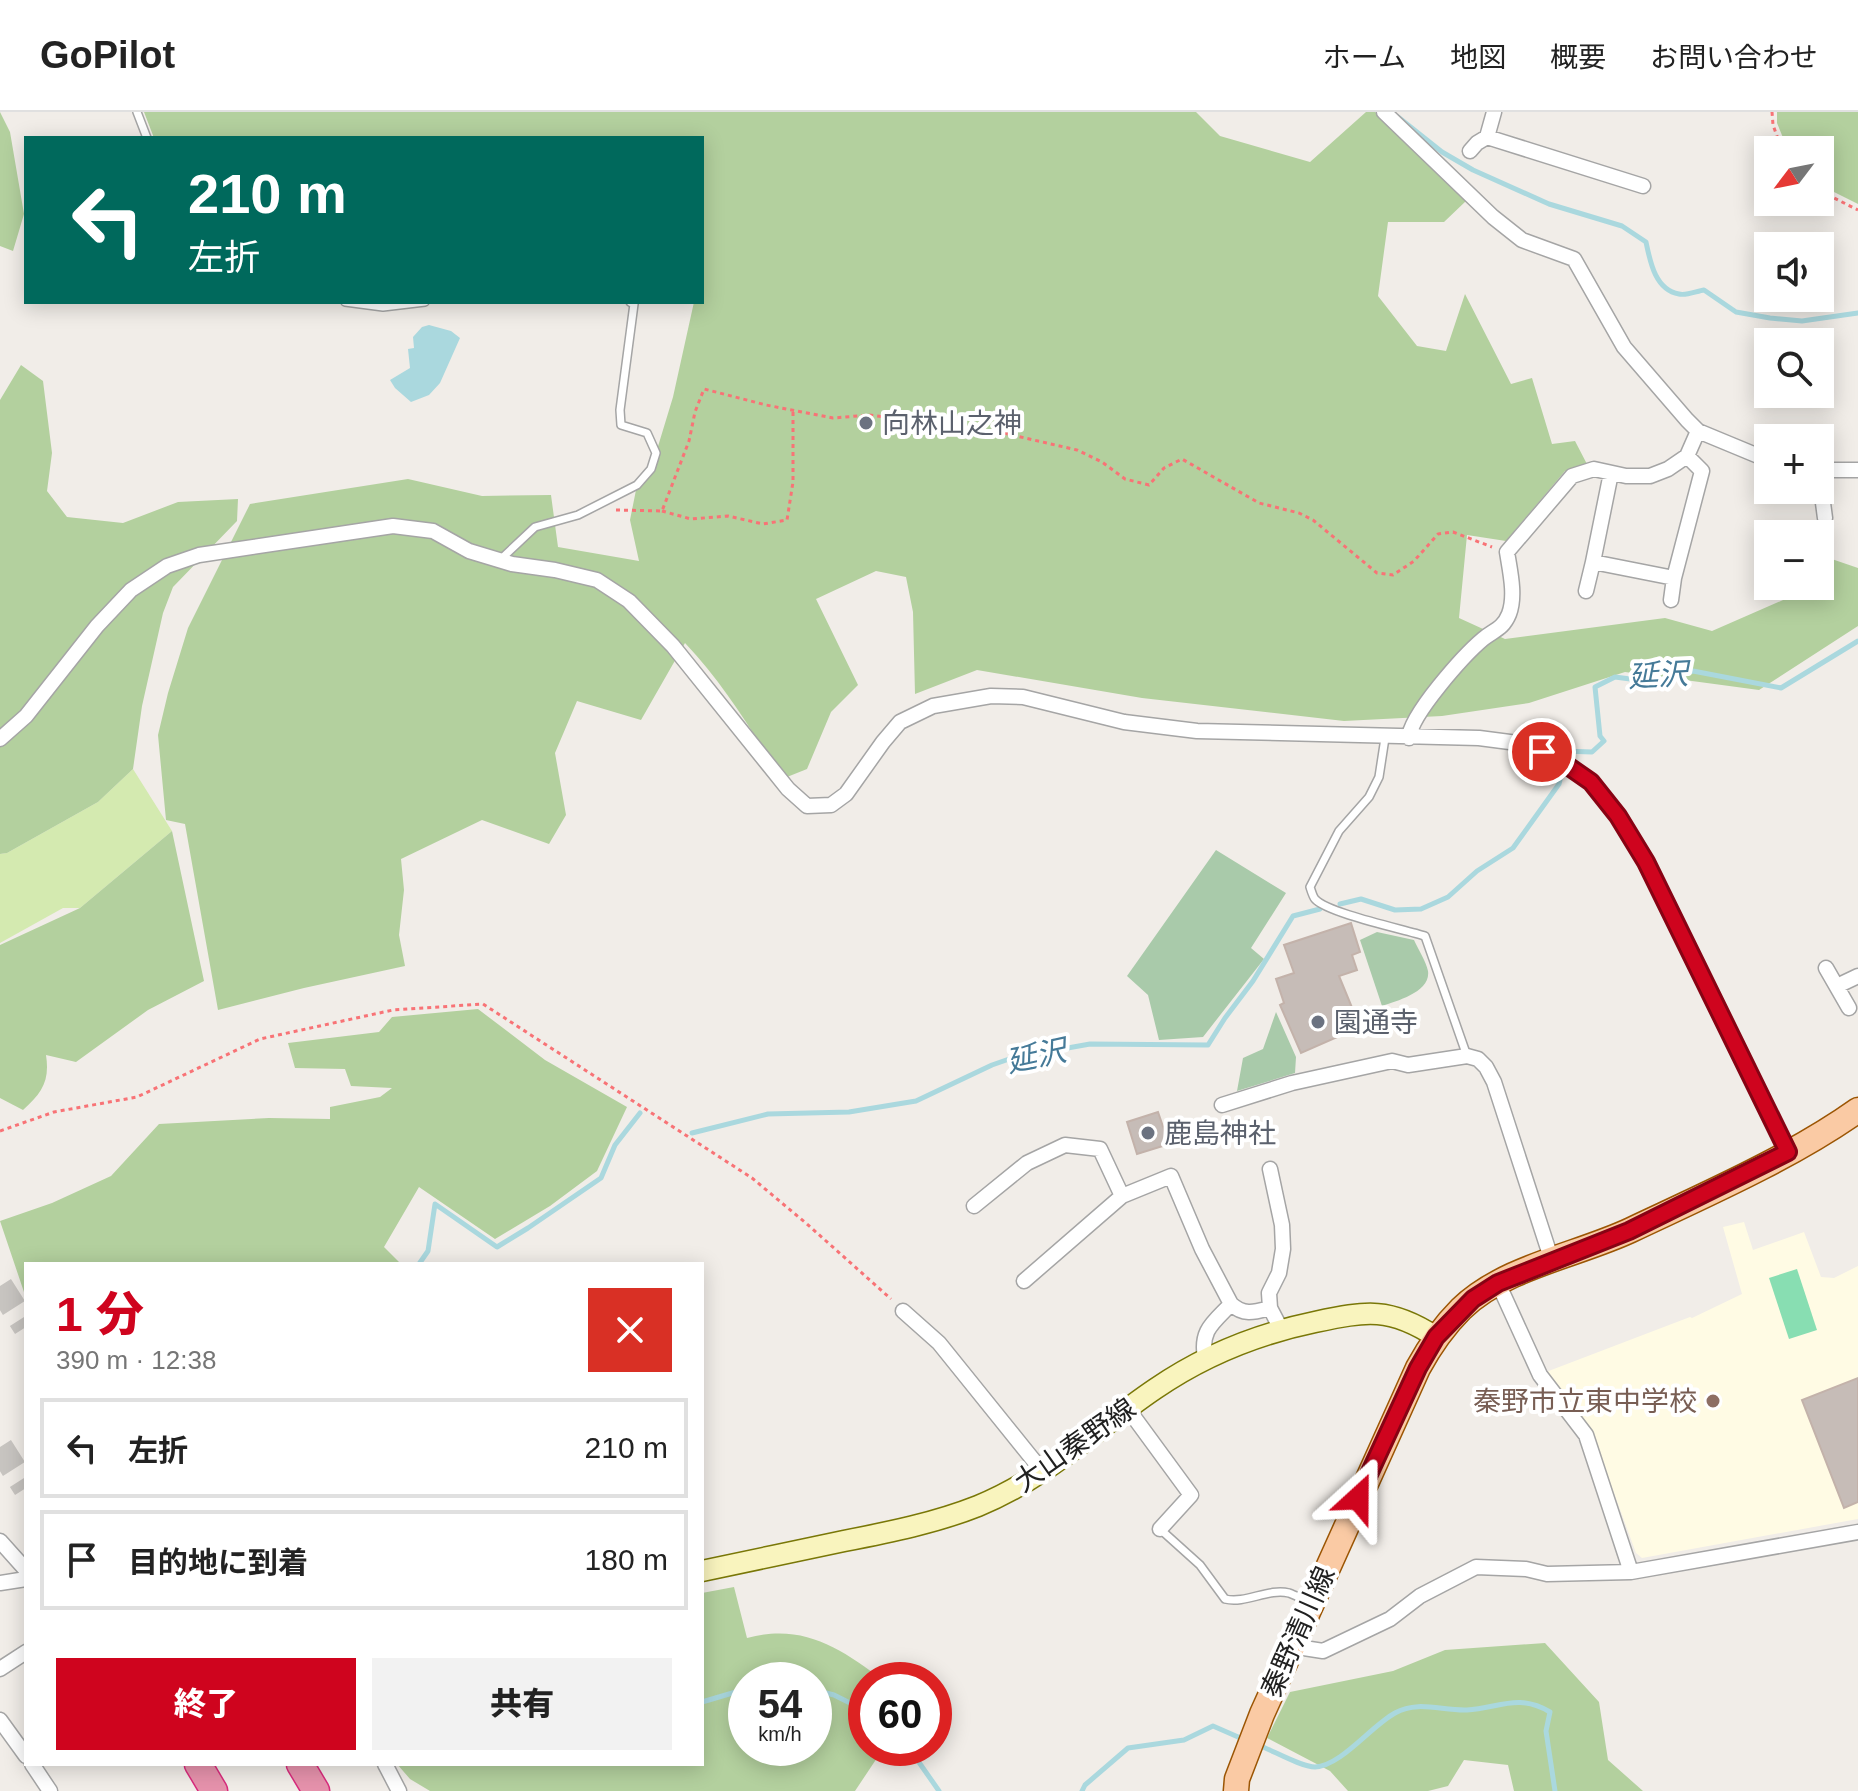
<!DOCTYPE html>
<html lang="ja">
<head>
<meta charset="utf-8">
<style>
	body { margin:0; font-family:Helvetica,"Noto Sans JP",sans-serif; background:#f2f2f2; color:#222; height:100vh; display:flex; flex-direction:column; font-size:30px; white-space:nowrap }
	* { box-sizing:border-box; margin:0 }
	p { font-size:26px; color:#767676 }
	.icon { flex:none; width:44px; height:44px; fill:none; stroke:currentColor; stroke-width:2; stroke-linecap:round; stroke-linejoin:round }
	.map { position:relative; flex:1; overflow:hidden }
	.sheet { position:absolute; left:24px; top:1150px; width:680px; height:504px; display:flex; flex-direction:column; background:#fff; border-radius:0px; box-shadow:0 4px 20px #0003 }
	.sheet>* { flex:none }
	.hud { position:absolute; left:24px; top:24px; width:680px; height:168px; border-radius:0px; box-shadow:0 4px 20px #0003; background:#00695c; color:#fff; overflow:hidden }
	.needle { width:52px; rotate:238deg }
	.fabs { position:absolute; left:1754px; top:24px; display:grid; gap:16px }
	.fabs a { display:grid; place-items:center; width:80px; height:80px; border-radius:0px; background:#fff; box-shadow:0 4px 20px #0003; font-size:40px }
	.speed { position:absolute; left:728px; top:1550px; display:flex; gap:16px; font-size:40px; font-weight:700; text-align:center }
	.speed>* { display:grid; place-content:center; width:104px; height:104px; border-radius:50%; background:#fff; box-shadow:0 4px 20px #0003; line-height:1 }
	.speed small { font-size:20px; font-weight:400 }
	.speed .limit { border:12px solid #d22; background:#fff; color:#111 }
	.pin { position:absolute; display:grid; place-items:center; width:68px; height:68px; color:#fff; margin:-34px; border:4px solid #fff; border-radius:50%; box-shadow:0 2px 8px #0007 }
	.me { position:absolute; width:88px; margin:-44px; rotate:24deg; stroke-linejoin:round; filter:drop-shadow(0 0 6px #0008) }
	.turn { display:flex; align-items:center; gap:28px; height:168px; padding:0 32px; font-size:36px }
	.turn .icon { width:104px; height:104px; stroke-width:2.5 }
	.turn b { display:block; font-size:56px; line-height:68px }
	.round { display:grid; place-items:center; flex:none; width:84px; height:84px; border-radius:0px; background:#f2f2f2 }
	.head { display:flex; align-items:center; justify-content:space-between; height:136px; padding:0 32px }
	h1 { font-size:48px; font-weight:800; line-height:60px; color:#cf041e }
	.button { display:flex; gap:16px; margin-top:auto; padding:16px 32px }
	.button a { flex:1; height:92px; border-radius:0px; background:#cf041e; color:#fff; font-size:32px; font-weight:800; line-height:92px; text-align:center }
	.button a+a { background:#f2f2f2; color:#222 }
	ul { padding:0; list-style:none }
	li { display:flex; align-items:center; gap:24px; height:100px; margin:0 16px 12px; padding:0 16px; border:4px solid #e0e0e0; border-radius:0px }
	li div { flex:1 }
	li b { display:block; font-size:30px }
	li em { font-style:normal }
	header { display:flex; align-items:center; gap:48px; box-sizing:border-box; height:112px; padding:0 40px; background:#fff; border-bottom:2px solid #e0e0e0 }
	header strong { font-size:38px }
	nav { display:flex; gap:44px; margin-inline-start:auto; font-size:28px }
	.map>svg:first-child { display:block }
</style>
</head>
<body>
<header>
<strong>GoPilot</strong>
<nav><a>ホーム</a><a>地図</a><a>概要</a><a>お問い合わせ</a></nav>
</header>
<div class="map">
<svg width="1858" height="1679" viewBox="0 0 1858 1679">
	<rect width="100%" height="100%" fill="#f1ede8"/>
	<path fill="#fffbe4" d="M1744,1110L1753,1138L1804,1120L1821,1165L1834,1166L1858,1154V1407L1642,1446L1636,1441L1591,1318L1546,1260L1690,1205L1692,1206L1742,1182L1723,1115Z"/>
	<path fill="#d4eab0" d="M133,657L172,719L80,796H63L0,831V742L7,741L98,690Z"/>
	<path fill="#b3d09e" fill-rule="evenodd" d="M0,0L10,20L24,102L13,139L0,134Z
		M144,0H1196L1220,24L1310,50L1366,0H1375L1466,89L1444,110H1388L1378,184L1417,234L1446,239L1465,182L1511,272L1532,266L1552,332L1575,329L1589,356L1565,359L1506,429L1467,423L1459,506L1505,527L1665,506L1712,519L1799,481L1801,474H1820V443L1858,456V514L1759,578L1625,560L1529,591L1442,604L1344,609L1142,586L977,558L915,582L913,500L906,465L876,459L816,487L858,573L831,600L807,657L782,667C752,619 724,572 685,531L641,608L577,589L555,641L566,703L549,732L482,708L401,747L404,778L399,823L405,854L304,876L218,898L185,712L166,708L158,623L168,581L188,516L250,392L408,367L482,384L551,383L558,435L639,449L630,408L637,373L649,364L673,285L694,190H702V26H154Z
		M1777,0H1858V92L1820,73V38H1788L1777,11Z
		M21,253L43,269L52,341L47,379L67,405L123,411L178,390L238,387L237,409L173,475L163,501L142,594L133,657L98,690L7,741L0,742V288Z
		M172,719L204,869L148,898L76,950L46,943C50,969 42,981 23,998L0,986V833L80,796Z
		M478,897L545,948L627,995L597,1059L550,1094L495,1127L419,1075L384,1135L401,1152H26V1186L0,1109L52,1091L111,1064L159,1012L269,1006L330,1007V995L380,985L392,976L351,974L345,957L295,956L288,931L379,920L392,905Z
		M734,1475L747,1526C803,1511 840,1536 883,1568H866V1636H893L879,1643L855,1679H430L410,1667L397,1652H702V1481ZM746,1568H814V1636H746Z
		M1545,1531L1599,1590L1608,1648L1643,1679H1514L1508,1653L1464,1648L1448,1674L1428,1679H1348L1330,1659L1267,1626L1290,1580L1393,1559L1445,1538Z"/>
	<path fill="#a9caaa" d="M1216,738L1286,781L1251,836L1264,847L1203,925L1159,928L1148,883L1127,864Z
		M1377,820L1414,828C1418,837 1426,849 1428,859C1431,880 1397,889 1382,894L1360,828Z
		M1276,900L1296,945L1295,961L1237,979L1243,946L1263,937Z"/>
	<path fill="#88deb2" d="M1797,1157L1817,1218L1789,1227L1769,1166Z"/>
	<path fill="#aad8de" d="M429,213L451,219L460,226L440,271L429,283L411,290L395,276L390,268L410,256L408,237L414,236L413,225L422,215Z"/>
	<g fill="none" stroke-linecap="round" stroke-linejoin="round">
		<path stroke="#aad8de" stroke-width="5" d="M1398,5L1442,40L1473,58L1549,92L1622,114L1646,130C1650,149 1655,178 1679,182C1686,184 1697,179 1704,178L1736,200L1770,206L1802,209L1858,201
			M1562,639L1592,640L1604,629L1600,624L1595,575L1615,565L1653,570L1693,559L1781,576L1858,529
			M1340,792L1361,787L1395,798L1421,797L1448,785L1477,759L1513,736L1559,672L1560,668
			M692,1021L768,1002L849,1000L916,989L992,953L1012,946L1090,932L1208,933L1225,906L1253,869L1293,804L1320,797
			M419,1152L428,1139L435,1092L497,1135L528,1116L601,1066L615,1033L640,1001
			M814,1578L834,1583L866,1599
			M702,1590L746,1577
			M1258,1633C1272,1638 1301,1655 1315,1655C1341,1654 1371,1614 1395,1601C1418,1588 1442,1599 1467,1598C1499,1596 1518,1581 1550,1600L1546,1619L1555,1679
			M909,1636L939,1679
			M1082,1679L1085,1673L1128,1636L1184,1628L1213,1614L1245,1628"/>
	</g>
	<path fill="#c6bcb7" stroke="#c3b2aa" stroke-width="2" d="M1351,811L1360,840L1352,843L1357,858L1339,864L1353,898L1344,902L1351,919L1301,941L1280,893L1284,891L1276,867L1294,861L1284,833Z
		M1158,1000L1169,1032L1137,1042L1127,1010Z
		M1858,1266V1390L1844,1396L1802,1288Z"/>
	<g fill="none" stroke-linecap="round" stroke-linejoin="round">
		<path stroke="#c7c4c0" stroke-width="26" stroke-dasharray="26 13" stroke-linecap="butt" d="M0,1174L26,1215
			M0,1335L26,1376"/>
		<defs>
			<path id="service" d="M137,0L147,26
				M345,190L383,195L425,190
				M501,447L535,415L578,403L637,373L651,357L656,341L647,321L621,313L620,298L634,192L630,190
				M1385,626L1379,665L1369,685L1339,719L1310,775C1311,778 1313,785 1315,787C1327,801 1403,817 1425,824L1467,944
				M1160,1417L1200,1453L1225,1487C1246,1492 1268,1476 1289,1481C1295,1483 1302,1487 1307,1489"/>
			<path id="minor" d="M1384,0L1493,105L1522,128L1574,147L1624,235L1687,308L1698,319L1768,348
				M1494,0L1487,25L1643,74
				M1470,39L1477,31L1487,25
				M1820,358H1858
				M1611,361L1593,450L1674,466L1702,359L1687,344
				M1820,368L1825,406
				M1586,479L1593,450
				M1671,488L1674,466
				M1409,626C1410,603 1464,543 1483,527C1494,518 1503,517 1509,502C1516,484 1510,459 1507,440L1572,364L1594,357L1626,364H1650L1668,357L1687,344L1698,319
				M0,627L26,604L97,514L131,478L167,454L199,443L393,414L433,419L469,439L512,452L555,458L597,468L629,489L673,534L788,677L807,694L831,693L846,682L883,630L900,610L933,594L991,584L1023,585L1124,610L1197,619L1479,626L1525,632L1558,647L1591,670L1618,704L1646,750L1788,1040
				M1826,856L1849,896
				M1837,874L1858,864
				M1222,993L1292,971L1392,949L1408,953L1467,944L1478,947L1486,955L1494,970L1552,1149
				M1270,1057L1282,1113L1283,1137L1279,1161L1269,1181L1270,1196L1281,1217
				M974,1094L1027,1051L1065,1033L1100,1037L1122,1084
				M1024,1169L1122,1084L1171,1064L1202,1137L1231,1192
				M1498,1171L1540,1263L1586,1323L1631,1460
				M903,1199L939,1231L1043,1360
				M1205,1246C1200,1218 1213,1211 1231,1192C1244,1204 1255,1200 1270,1196
				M1128,1297L1191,1383L1160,1417
				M0,1429L26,1458
				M0,1471L26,1467
				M1291,1534L1323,1539L1390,1507L1420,1484L1476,1455L1526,1457L1547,1462L1631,1460L1858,1420
				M0,1557L26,1540
				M0,1608L26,1644
				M32,1652L50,1679
				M385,1652L399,1679"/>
			<path id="secondary" d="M702,1459C749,1449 797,1439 844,1429C890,1420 935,1411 978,1394C1045,1367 1096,1317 1155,1277C1203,1244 1257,1222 1315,1210C1367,1199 1390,1195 1436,1225"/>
			<path id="primary" d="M1236,1679L1237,1667L1262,1602L1418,1256C1430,1234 1443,1215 1461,1197C1504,1155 1578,1143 1631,1118C1705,1083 1792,1045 1858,998"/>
			<path id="motorway" d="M198,1652L214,1679
				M300,1652L316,1679"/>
		</defs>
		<use href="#service" stroke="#a5a5a5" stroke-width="10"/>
		<use href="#minor" stroke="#a5a5a5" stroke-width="17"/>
		<use href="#secondary" stroke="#797707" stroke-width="23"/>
		<use href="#primary" stroke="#9b5503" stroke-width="27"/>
		<use href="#motorway" stroke="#d92b7d" stroke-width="29"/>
		<path stroke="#f87376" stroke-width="3" stroke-dasharray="4 4" stroke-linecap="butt" d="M1772,0L1773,13L1782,38
			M1820,79L1858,98
			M616,398L662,399L689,329L695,300L704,277L766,293L833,306L869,303L999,320L1077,338L1102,350L1125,367L1149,373L1164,356L1182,347L1259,391L1299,401L1313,408L1377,461L1393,463L1414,449L1438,422L1453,420L1492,435
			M662,399L691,407L728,404L763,412L787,408L793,370V299
			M0,1019L54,1000L137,985L260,927L393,898L483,892L752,1066L807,1112L891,1187"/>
		<use href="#service" stroke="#fff" stroke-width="7"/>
		<use href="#minor" stroke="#fff" stroke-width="14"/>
		<use href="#secondary" stroke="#f9f4be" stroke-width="20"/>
		<use href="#primary" stroke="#facaa4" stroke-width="24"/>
		<use href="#motorway" stroke="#e692ac" stroke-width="26"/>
	</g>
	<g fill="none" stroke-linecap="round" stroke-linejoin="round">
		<defs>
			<path id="route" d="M1358,1386L1418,1256L1436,1225L1473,1187L1498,1171L1629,1119L1788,1040L1646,750L1618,704L1591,670L1558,647L1542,640"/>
		</defs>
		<use href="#route" stroke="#870314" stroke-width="20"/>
		<use href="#route" stroke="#cf041e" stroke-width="14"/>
	</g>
	<g fill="#6b7280" stroke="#fff" stroke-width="3">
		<circle cx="866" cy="311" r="8"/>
		<circle cx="1318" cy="910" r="8"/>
		<circle cx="1148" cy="1021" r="8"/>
	</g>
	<circle fill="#8d6e63" stroke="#fff" stroke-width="3" cx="1713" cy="1289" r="8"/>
	<g text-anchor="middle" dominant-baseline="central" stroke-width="8" stroke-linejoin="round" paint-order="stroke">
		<g font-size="28" fill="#5b616d" stroke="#fff" text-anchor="start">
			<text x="882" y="311">向林山之神</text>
			<text x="1334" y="910">園通寺</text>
			<text x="1164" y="1021">鹿島神社</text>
		</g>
		<g font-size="28" fill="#785e54" stroke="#fff" text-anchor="end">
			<text x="1697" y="1289">秦野市立東中学校</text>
		</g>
		<g font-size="28" fill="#212121" stroke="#fff">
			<text transform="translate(1075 1333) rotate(-35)">大山秦野線</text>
			<text transform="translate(1298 1520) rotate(-66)">秦野清川線</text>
		</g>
		<g font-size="30" font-style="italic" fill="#457a98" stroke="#fff">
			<text transform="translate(1658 563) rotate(-3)">延沢</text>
			<text transform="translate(1036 944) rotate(-12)">延沢</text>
		</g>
	</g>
</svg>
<div class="fabs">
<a><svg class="needle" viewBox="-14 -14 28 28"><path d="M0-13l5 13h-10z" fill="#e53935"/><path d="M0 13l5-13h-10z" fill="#767676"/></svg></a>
<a><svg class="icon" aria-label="sound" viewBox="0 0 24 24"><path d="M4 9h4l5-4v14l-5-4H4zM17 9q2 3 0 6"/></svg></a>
<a><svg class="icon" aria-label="search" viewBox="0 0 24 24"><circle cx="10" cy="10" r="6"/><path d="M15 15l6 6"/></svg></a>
<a>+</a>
<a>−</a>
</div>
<div class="speed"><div>54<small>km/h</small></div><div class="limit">60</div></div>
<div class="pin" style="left:1542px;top:640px;background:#d93025"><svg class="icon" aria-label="arrive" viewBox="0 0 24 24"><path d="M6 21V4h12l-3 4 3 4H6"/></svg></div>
<svg class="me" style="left:1358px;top:1386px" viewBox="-20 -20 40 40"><path d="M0-17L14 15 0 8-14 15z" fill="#cf041e" stroke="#fff" stroke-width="4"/></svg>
<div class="hud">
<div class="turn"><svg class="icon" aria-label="left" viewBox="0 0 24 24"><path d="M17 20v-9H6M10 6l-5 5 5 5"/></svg><div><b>210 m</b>左折</div></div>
</div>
<section class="sheet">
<div class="head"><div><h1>1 分</h1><p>390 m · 12:38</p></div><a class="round" style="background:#d93025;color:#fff"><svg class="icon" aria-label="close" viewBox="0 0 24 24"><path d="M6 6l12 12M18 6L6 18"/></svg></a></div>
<ul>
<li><svg class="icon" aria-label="left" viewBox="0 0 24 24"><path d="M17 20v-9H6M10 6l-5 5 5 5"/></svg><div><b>左折</b></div><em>210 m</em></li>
<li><svg class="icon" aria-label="arrive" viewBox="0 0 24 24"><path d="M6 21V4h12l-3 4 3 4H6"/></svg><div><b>目的地に到着</b></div><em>180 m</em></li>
</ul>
<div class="button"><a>終了</a><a>共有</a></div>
</section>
</div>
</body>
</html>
